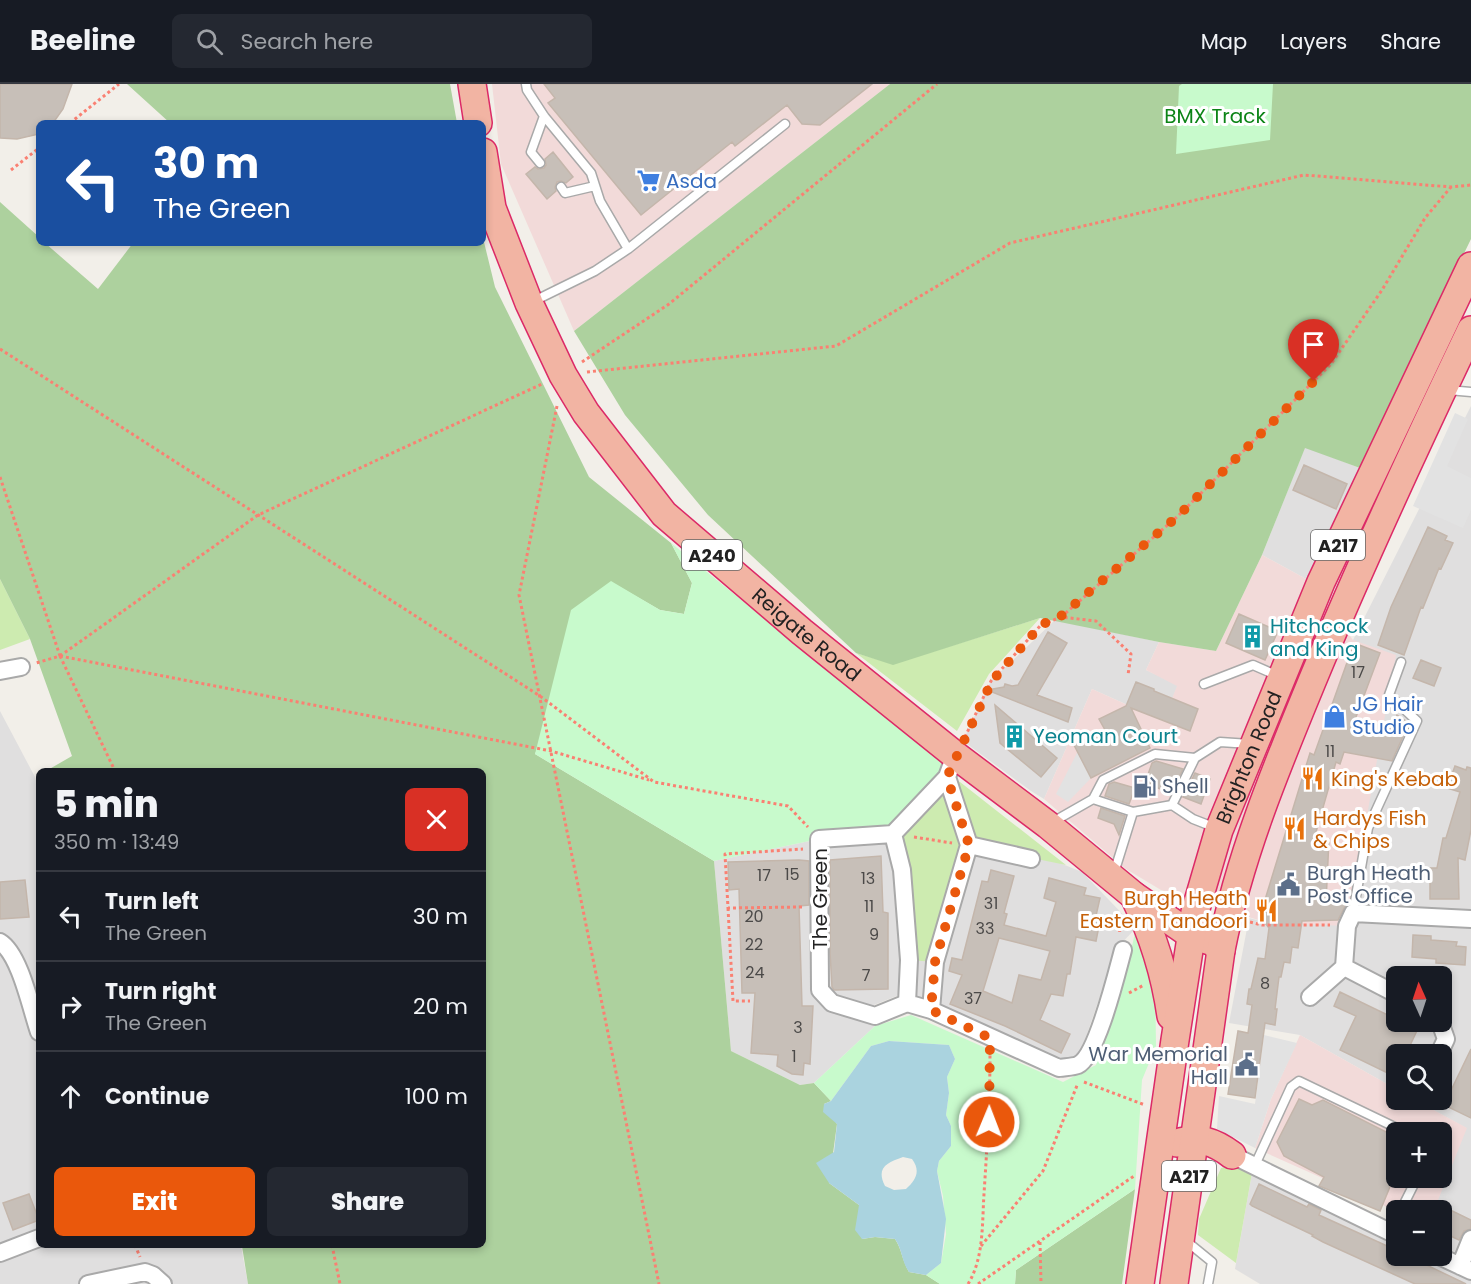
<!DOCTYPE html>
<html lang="en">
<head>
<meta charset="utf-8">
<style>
	body { margin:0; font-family:Poppins,sans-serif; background:#242831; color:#f1f3f6; height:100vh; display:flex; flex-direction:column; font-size:22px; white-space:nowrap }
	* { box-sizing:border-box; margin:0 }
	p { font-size:20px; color:#9ea1a6 }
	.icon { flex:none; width:33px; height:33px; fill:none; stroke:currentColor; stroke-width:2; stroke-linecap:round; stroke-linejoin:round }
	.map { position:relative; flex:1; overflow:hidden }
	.side { position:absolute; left:36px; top:684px; width:450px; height:480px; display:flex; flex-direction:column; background:#171b24; border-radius:9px; box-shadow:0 3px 9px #0003 }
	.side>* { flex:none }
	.hud { position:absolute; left:36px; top:36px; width:450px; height:126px; border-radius:9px; box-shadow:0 3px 9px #0003; background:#1a4fa0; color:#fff; overflow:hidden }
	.needle { width:39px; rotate:357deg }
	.controls { position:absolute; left:1386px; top:882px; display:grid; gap:12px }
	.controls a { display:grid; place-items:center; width:66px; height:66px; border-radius:9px; background:#171b24; box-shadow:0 3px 9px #0003; font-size:30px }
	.pin { position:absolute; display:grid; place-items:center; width:51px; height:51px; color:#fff; margin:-62px -26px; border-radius:50% 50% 50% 0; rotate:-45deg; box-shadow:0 0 6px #0007 }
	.pin .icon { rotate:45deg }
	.me { position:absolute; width:66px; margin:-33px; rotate:1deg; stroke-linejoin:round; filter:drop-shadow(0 0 4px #0008) }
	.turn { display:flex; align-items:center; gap:21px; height:126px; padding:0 18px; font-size:27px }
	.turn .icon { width:78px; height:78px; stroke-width:2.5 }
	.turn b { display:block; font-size:42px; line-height:51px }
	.round { display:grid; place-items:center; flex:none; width:63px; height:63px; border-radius:9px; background:#242831 }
	.headline { display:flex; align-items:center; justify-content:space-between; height:102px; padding:0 18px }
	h1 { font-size:36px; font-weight:800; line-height:45px }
	.cta { display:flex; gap:12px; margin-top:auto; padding:12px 18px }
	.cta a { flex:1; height:69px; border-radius:9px; background:#ea580c; color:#fff; font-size:24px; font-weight:800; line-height:69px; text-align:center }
	.cta a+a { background:#242831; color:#f1f3f6 }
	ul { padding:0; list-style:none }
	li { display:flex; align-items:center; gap:18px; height:90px; padding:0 18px; border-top:2px solid #363941 }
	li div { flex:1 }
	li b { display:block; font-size:22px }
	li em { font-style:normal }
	header { display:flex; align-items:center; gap:36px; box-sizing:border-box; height:84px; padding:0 30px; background:#171b24; border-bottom:2px solid #363941 }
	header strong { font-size:28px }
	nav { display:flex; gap:33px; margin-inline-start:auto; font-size:21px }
	.search { width:420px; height:54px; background:#242831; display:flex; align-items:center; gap:15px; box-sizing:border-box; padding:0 21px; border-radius:9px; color:#9ea1a6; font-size:22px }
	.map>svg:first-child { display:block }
</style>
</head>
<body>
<header>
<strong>Beeline</strong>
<div class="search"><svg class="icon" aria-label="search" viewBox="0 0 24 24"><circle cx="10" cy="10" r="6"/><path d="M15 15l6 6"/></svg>Search here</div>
<nav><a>Map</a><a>Layers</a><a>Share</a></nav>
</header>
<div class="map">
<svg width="1471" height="1200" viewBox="0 0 1471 1200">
	<rect width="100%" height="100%" fill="#f2efe9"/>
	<path fill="#e0dfdf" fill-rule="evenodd" d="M1471,322V1200H1260L1235,1185L1252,1089L1396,1162V1172H1442V1126H1428L1466,1044L1415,1016H1442V970H1396V1005L1300,951L1229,939L1249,834L1268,839L1353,556ZM1396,892H1442V938H1396Z
		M1305,363L1360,384L1308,496L1262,471Z
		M1055,536L1159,558L1146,586L1178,601L1163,637L1092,605L1044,715L1031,707L963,657L991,597Z
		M0,627L35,693L39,706V1161H240L241,1162L248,1200H0Z
		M988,750L1082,788L1136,844L1116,865L1081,968L1068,977L899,911L874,921L875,942L814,999L800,1001L731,967L714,777L819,755Z"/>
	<path fill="#f2dad9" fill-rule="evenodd" d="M492,0H890L574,247L501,80Z
		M1262,471L1308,496L1353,556L1396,571L1347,842L1268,839L1161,806L1126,785L1044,715L1092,605L1163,637L1177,602L1146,586L1159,558L1216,567Z
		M1300,951L1396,1005V1016H1415L1467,1044L1434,1126L1396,1127L1255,1064L1271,1015ZM1396,1048H1442V1094H1396Z"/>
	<path fill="#cdebb0" d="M0,495L30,555L0,566Z
		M1040,534L989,590L957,647L856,569L893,580Z
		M947,693L960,698L1066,781L969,761L935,878L909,876L893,750Z
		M1231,1081L1252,1089L1236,1179L1198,1151L1199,1135L1221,1084Z"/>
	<path fill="#add19e" d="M127,0H450L457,39H170Z
		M890,0H1471V155L1360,384L1305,364L1262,471L1216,567L1159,558L1040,534L893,581L856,569L708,431L625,331L574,247Z
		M0,118L39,153V159H45L98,205L133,159H483V154L495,203L589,393L671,459L692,499L684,530L660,526L611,498L535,670L714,777L731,967L800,1001L814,999L831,1017L824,1020L837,1040L829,1099L859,1121L862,1155L875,1153L895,1155C902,1166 902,1176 909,1188L926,1191L940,1200H248L242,1162L240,1161H483V687H46L72,672L30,555L0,495Z
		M1135,1105L1122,1200H1015L1016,1186Z"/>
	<path fill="#c8facc" d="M1182,0H1273L1270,56L1176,70L1179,2Z
		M671,459L942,678L947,693L893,750L819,755L714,777L535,670L571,526L611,497L660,526L684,530L692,499Z
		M1136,844L1155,887L1156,962L1142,996L1135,1105L1016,1186L1015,1200H940L926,1191L941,1179L946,1150L943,1112L937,1087L939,1077L951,1062V1042L946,1031L949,1009L947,993L955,975L949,961L889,957L871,962L831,1017L814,999L875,942L911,931L1063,998L1096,981L1126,890Z"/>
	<path fill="#e2e2e2" d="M1455,329L1468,335L1447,382L1471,394V426L1463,444L1413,422Z
		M1078,667L1091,694L1068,718L1056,710Z
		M1264,951L1297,959L1271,1015L1255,1064L1217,1045L1219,1012L1255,1020Z"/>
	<path fill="#aad3df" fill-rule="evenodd" d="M889,957L949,961L955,975L947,993L949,1009L946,1031L951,1042V1062L939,1077L937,1087L946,1135L941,1179L926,1191L909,1188C901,1176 903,1167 895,1155L875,1153L862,1155L855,1146L859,1121L829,1099L816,1079L834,1068L837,1040L823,1028L824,1020L831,1017L871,962ZM903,1073L912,1075C921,1087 916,1096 906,1105L894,1106L885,1102C876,1084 886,1079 903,1073Z"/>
	<path fill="#c7bfb8" stroke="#c4b6ab" stroke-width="1.5" fill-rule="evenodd" d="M0,0H72L63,25L53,39H39V50L17,55L0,54Z
		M544,0H872L820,41L802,40L787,21L735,62L732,58L641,131L548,19L555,14Z
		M553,68L573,93L566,99L561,97L557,98L555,103L556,107L547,115L526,90L535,83L538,85L544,84L546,81L545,75Z
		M1304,381L1347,400L1336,425L1293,406Z
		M1428,443L1447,452L1445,456L1453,459L1441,485L1439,484L1423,524L1421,523L1404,571L1378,561L1391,523Z
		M1239,530L1278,547L1265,576L1226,559Z
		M1048,548L1067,559L1037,611L1072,624L1068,638L987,606L1004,603L1005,600L1012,602L1018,601Z
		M1354,559L1380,569L1356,633L1391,645L1397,631L1409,639L1392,677L1344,668L1340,680L1336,678L1314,755H1329L1326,819L1347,818L1338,836L1302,837L1298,864L1292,863L1290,879L1284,878L1281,893H1279L1275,925H1277L1275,941L1265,939L1255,1014L1228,1010L1238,947L1248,949L1252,921L1247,920L1249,905H1251L1258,874L1265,875L1269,844L1260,832L1310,669L1314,671Z
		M1421,576L1441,584L1434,602L1413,594Z
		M1136,598L1154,605V607L1198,625L1190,647L1131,624L1150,664L1091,694L1074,661L1105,646L1099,635L1126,622Z
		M995,621L1057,674L1041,693L1000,659Z
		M1156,677L1183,685L1171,709L1145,699L1152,679Z
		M1455,682L1466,686L1467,683L1471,684V746L1465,776L1458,774L1459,815H1430V784H1437L1443,754H1446L1460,708L1447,704Z
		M1195,689L1210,695L1201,720L1183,713Z
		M1114,698L1135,704L1129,720L1105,712L1109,700Z
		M1101,724L1125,732L1119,751L1114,740L1098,734Z
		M881,772L883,828L888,829V905L834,906L832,903L830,868V776Z
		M799,776L809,777V821L799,822L802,922H813L810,980L804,979L803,991L792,990L777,982L778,971L751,969L755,909H742L739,805L729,806L728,778Z
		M991,786L1014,792L1004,829L1007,830L1004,841L1046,852L1056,818L1044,814L1049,794L1086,804L1084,811L1100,814L1095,836L1100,837L1096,857L1076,853L1070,890H1067L1063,912L1051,910L1040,936L1070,950L1061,969L1005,942L950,920L962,891L949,887L952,874L962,876L982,797L988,798ZM999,854L1050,867L1041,896L1019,891L1012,919L983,907Z
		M25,796L29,833L0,835V798Z
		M1413,851L1431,852V856L1457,858L1456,862L1466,863L1465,881L1436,879V875L1412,873Z
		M1340,908L1396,935V938H1421L1406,970H1396V993L1340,966L1356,932L1334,922Z
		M1471,965V1034L1444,1021Z
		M1299,1015L1312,1021L1323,1016L1396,1053V1088L1380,1127L1319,1102L1324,1093L1284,1072L1277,1058Z
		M1259,1100L1307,1123L1309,1120L1321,1126L1319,1131L1396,1166V1172H1408L1466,1200H1415L1323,1158L1312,1152L1313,1151L1252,1122L1250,1120Z
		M29,1110L39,1136L13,1146L3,1119Z
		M1442,1122L1471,1136V1145L1464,1147L1459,1156L1442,1148Z"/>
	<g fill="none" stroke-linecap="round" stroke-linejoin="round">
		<defs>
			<path id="service" d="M526,0L527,6L544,32L591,89L600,117L628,165
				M540,79L531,68L544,32
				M561,103L565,109L595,102
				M532,218L595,187L628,165L785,40
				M1448,306L1471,308
				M1204,600L1253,581L1278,592
				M1093,715L1103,696L1155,670L1195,674
				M1133,728L1172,721
				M1051,739L1093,715L1133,728L1114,789
				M1216,744L1193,735L1172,721L1195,674L1220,658L1250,660
				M1353,829L1368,744L1417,637L1389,611L1401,578
				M1255,1081L1291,1003L1299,997L1405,1048
				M1401,1126L1417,1094
				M1185,1156L1212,1178L1208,1200"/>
			<path id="minor" d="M0,587L21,583
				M893,750L947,693
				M969,761L1031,775
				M0,858C20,870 31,925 39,948
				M1396,910L1344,883L1347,842L1353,829L1471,835
				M1310,913L1344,883
				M907,919L909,876L902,786L893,750L819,755L820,906L832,919L875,932L907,919L931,926L1059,984C1065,983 1073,983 1078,981C1097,972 1117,888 1123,866
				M931,926L935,878L969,761L947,693L955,671
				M1439,970L1446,955L1440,938
				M1232,1071L1396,1151
				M0,1169L39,1154
				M1439,1172L1471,1187
				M1460,1182L1471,1155
				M88,1200L145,1188L153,1191L163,1200"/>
			<g id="trunk">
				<path d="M472,0L478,39"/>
				<path id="s1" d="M483,68L492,124L529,219L563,291L586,329L664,430L802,548L955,671L1048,741L1133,811L1191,851L1213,858L1221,866"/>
				<path d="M1134,812C1153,851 1165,889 1171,932"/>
				<path d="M1177,1059C1199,1052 1215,1058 1232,1071"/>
				<path id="s2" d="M1140,1200L1175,956L1195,828L1219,746L1321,498L1471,182"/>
				<path d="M1174,1200L1221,866C1239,773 1277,682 1313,595C1362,477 1416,361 1471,246"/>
			</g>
		</defs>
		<use href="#service" stroke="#a9a9a9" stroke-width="11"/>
		<use href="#minor" stroke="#a9a9a9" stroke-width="20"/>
		<use href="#trunk" stroke="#dc2a67" stroke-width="30"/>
		<path stroke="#fa8072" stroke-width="3" stroke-dasharray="3 3" stroke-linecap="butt" d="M70,39L119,0
			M11,86L39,64
			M0,265L540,612L654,698L788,722L808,743
			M582,278L669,220L937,0
			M587,288L836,262L1010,159L1304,91L1451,103L1471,101
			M557,322L519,511L659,1200
			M0,393L60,572L36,579
			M1061,533L1178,432L1331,280L1382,206L1425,134L1451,103
			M60,572L258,431L542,300
			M60,572L551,667L649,696
			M60,572L115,687
			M965,653L991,597L1041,541L1061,533L1096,537L1131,570L1128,591
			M914,753L952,759
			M802,823L728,824L725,770L803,765
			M728,824L733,917H750
			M1118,833L1120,850
			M1250,838L1262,841H1330
			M1129,909L1144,901
			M1084,998L1145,1021
			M1040,1158L1041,1200
			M135,1161L140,1173
			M332,1161L340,1200
			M981,1162L1043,1087L1078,999
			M968,1200C984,1174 982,1140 984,1110C987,1063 990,1017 990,971
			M978,1200L1134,1092"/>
		<use href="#service" stroke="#fff" stroke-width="8"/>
		<use href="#minor" stroke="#fff" stroke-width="16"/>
		<use href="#trunk" stroke="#f2b4a3" stroke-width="27"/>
	</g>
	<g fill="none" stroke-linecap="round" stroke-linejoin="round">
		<path stroke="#ea580c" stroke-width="10" stroke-dasharray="0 18" d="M989,1038L990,954L931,926L935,878L969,761L947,693L992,597L1041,541L1061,532L1178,432L1314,297"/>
	</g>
	<defs>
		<symbol id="supermarket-bare" viewBox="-9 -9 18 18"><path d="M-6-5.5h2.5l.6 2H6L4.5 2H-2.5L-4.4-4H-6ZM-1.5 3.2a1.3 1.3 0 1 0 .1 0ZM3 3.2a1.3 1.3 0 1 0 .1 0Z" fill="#3f7fe0" stroke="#fff" stroke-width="2.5" paint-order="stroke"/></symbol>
		<symbol id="building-bare" viewBox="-9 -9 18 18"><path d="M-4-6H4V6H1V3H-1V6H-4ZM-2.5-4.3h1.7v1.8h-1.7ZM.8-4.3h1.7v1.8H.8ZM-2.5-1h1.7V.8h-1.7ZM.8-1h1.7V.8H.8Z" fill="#0f9aa8" stroke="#fff" stroke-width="2.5" paint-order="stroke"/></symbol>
		<symbol id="shop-bare" viewBox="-9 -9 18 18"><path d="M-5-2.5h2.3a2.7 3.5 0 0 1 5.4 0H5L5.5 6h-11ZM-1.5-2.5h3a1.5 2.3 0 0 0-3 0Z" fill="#3f7fe0" stroke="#fff" stroke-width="2.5" paint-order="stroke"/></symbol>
		<symbol id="restaurant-bare" viewBox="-9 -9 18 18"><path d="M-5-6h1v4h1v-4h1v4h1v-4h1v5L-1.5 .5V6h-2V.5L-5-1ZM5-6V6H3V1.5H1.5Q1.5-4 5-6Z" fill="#e8710a" stroke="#fff" stroke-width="2.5" paint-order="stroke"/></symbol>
		<symbol id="fuel-bare" viewBox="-9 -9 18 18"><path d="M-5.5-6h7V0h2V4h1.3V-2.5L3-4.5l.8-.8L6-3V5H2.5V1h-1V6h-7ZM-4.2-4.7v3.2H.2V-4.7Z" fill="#5c6f8a" stroke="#fff" stroke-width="2.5" paint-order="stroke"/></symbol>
		<symbol id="civic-bare" viewBox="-9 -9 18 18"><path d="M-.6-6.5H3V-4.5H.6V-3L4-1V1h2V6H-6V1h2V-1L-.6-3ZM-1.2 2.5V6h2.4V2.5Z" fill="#5c6f8a" stroke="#fff" stroke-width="2.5" paint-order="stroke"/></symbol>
	</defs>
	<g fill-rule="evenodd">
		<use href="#supermarket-bare" x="632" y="80" width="33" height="33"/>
		<use href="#building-bare" x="1236" y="536" width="33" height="33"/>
		<use href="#shop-bare" x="1318" y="616" width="33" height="33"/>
		<use href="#building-bare" x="998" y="636" width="33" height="33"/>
		<use href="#restaurant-bare" x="1296" y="678" width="33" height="33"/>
		<use href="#fuel-bare" x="1128" y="686" width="33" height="33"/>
		<use href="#restaurant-bare" x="1278" y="728" width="33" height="33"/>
		<use href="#civic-bare" x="1272" y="784" width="33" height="33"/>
		<use href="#restaurant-bare" x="1250" y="810" width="33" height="33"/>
		<use href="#civic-bare" x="1230" y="964" width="33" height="33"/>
	</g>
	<g text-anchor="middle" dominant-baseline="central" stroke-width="6" stroke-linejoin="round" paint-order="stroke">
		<g font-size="16" fill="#4b4948">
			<text x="1358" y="588">17</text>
			<text x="1330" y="667">11</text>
			<text x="792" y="790">15</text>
			<text x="764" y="791">17</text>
			<text x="868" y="794">13</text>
			<text x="991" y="819">31</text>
			<text x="869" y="822">11</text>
			<text x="754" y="832">20</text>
			<text x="985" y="844">33</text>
			<text x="874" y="850">9</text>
			<text x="754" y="860">22</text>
			<text x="755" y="888">24</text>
			<text x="866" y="891">7</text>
			<text x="1265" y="899">8</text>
			<text x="973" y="914">37</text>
			<text x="798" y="943">3</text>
			<text x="794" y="972">1</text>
		</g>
		<g fill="#fff" stroke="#646464" stroke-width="1.5">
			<rect x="1311" y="446" width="54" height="30" rx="4.5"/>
			<rect x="682" y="456" width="60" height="30" rx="4.5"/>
			<rect x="1162" y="1077" width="54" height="30" rx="4.5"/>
		</g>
		<g font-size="18" font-weight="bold" fill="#222">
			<text x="1338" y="461">A217</text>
			<text x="712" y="471">A240</text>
			<text x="1189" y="1092">A217</text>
		</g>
		<g font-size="20" fill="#0c8416" stroke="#fff">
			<text x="1215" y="32">BMX Track</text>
		</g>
		<g font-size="20" fill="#366cbe" stroke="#fff" text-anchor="start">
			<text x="666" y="97">Asda</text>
			<text x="1352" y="620">JG Hair<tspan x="1352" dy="23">Studio</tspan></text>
		</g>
		<g font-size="20" fill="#0d838f" stroke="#fff" text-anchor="start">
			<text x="1270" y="542">Hitchcock<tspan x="1270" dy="23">and King</tspan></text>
			<text x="1033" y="652">Yeoman Court</text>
		</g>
		<g font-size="20" fill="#222" stroke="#fff">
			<text stroke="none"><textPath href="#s1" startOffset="597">Reigate Road</textPath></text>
			<text stroke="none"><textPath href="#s2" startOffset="540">Brighton Road</textPath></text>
			<text transform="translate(820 815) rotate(-90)">The Green</text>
		</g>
		<g font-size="20" fill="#c56008" stroke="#fff" text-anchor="start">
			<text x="1331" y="695">King's Kebab</text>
			<text x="1313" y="734">Hardys Fish<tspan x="1313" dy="23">&amp; Chips</tspan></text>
			<text x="1248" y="814" text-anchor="end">Burgh Heath<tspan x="1248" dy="23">Eastern Tandoori</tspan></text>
		</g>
		<g font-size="20" fill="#4e5e75" stroke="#fff" text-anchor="start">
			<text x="1162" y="702">Shell</text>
			<text x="1307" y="789">Burgh Heath<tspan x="1307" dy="23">Post Office</tspan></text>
			<text x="1228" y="970" text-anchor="end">War Memorial<tspan x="1228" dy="23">Hall</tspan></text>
		</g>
	</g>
</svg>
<div class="controls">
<a><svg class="needle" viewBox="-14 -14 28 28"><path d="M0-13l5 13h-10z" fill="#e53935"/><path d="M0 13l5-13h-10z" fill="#9ea1a6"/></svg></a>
<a><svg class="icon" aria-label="search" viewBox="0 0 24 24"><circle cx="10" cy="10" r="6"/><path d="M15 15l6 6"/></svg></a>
<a>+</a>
<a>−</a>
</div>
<div class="pin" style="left:1314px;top:297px;background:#d93025"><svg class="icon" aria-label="arrive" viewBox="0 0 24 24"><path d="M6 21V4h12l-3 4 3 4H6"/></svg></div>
<svg class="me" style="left:989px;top:1038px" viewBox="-20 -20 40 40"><circle r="17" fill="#ea580c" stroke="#fff" stroke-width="3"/><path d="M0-11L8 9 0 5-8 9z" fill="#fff"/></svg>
<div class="hud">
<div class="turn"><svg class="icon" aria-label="left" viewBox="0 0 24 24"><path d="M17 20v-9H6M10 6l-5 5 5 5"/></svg><div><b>30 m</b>The Green</div></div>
</div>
<section class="side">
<div class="headline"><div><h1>5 min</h1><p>350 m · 13:49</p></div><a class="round" style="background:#d93025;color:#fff"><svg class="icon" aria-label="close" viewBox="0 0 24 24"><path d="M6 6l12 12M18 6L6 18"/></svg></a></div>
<ul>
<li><svg class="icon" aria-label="left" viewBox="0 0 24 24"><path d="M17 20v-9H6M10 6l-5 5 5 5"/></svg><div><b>Turn left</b><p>The Green</p></div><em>30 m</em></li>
<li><svg class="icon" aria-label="right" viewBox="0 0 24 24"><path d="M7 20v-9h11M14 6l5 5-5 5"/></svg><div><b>Turn right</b><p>The Green</p></div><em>20 m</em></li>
<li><svg class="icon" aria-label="ahead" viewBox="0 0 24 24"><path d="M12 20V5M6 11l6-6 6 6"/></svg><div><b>Continue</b></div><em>100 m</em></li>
</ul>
<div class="cta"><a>Exit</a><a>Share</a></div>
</section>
</div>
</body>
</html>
